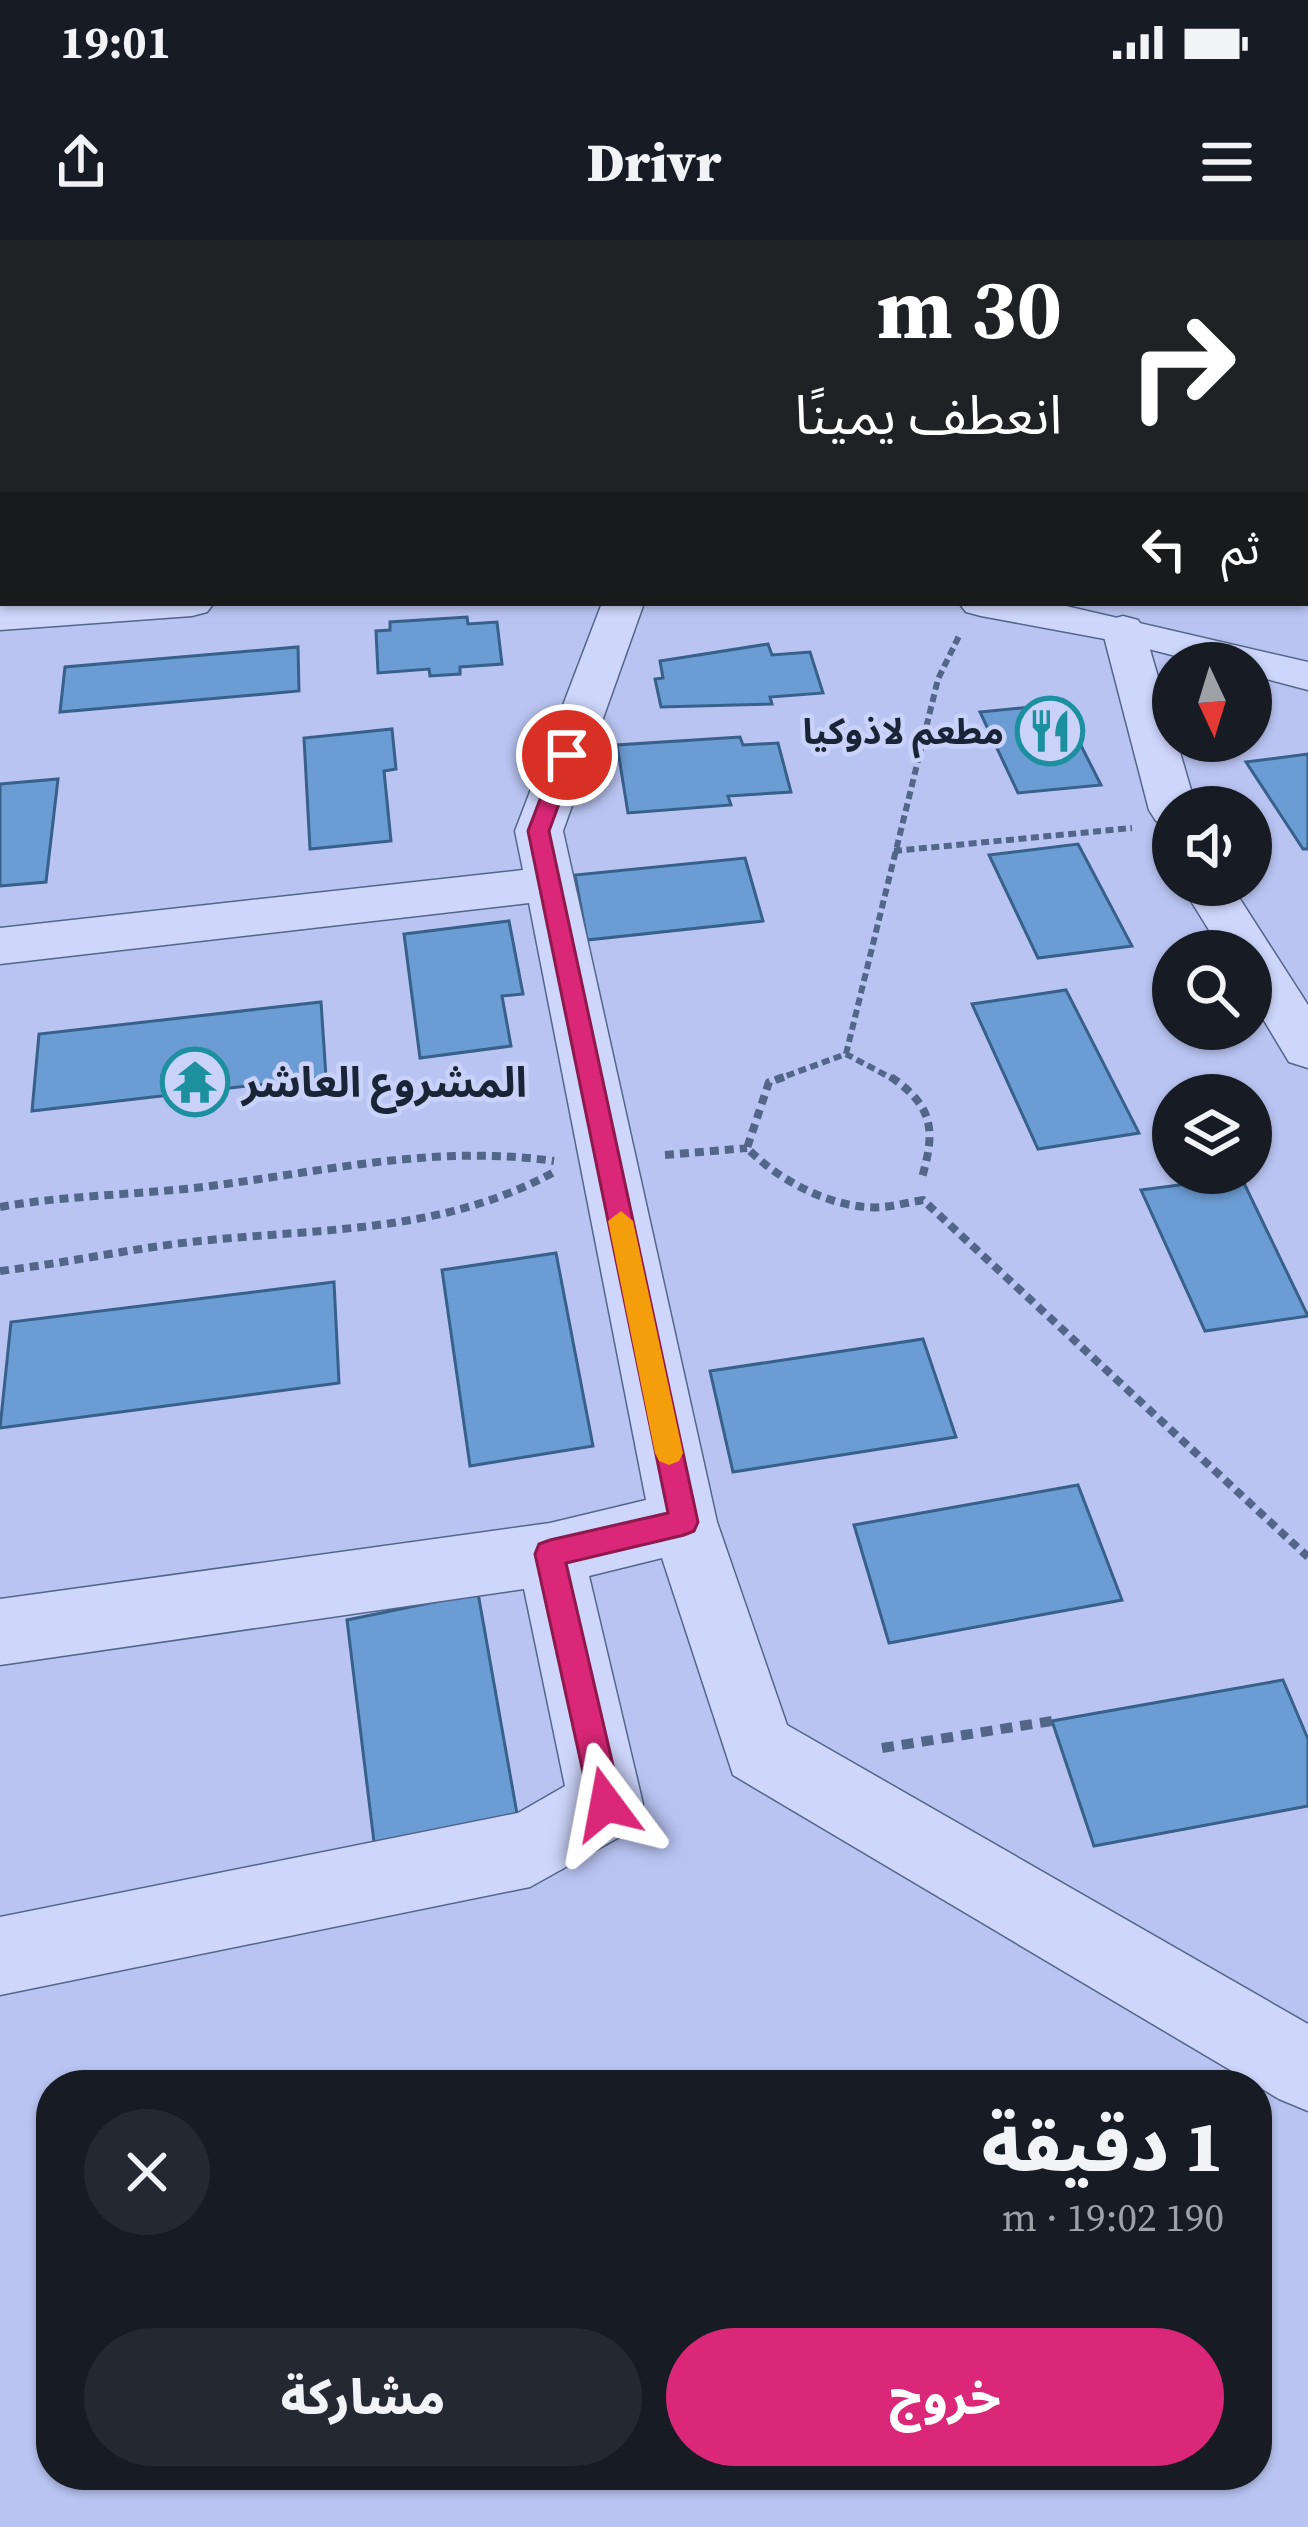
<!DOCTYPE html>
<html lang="ar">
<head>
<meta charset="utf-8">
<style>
	body { margin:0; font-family:"Source Serif 4","Noto Sans Arabic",serif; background:#242831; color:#f1f3f6; direction:rtl; height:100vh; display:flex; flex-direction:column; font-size:45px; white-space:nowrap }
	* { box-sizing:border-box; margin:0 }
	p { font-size:39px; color:#9ea1a6 }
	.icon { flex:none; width:66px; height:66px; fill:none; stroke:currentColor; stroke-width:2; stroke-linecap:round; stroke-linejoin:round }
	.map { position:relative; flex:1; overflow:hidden; direction:ltr }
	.drawer { position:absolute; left:36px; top:1830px; width:1236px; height:420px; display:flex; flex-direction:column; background:#171b24; border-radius:48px; box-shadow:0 3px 9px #0004; direction:rtl }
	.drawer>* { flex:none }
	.guide { position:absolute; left:0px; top:0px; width:1308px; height:366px; box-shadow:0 3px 9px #0004; direction:rtl; background:#202124; color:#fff; overflow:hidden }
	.needle { width:78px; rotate:176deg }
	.fabs { position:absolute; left:1152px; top:402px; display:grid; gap:24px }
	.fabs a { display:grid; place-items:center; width:120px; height:120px; border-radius:50%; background:#171b24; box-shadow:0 3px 9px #0004; font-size:60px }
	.pin { position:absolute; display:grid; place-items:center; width:102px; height:102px; color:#fff; margin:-51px; border:6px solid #fff; border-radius:50%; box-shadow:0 3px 12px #0007 }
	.me { position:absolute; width:132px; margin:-66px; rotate:347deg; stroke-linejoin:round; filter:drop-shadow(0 0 9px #0008) }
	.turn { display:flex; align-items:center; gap:42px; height:252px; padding:0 48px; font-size:54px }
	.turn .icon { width:156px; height:156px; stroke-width:2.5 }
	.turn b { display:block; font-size:84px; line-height:102px }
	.then { display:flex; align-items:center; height:114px; padding:0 48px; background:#0003; gap:24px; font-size:45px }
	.round { display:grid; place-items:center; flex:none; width:126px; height:126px; border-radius:63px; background:#242831 }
	.overview { display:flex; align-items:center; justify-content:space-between; height:204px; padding:0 48px }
	h1 { font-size:72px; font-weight:800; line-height:90px }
	.primary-button { display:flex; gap:24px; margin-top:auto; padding:24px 48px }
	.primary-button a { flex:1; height:138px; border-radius:72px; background:#db2777; color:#fff; font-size:48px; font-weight:800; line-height:138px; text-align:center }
	.primary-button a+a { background:#242831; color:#f1f3f6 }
	.status { display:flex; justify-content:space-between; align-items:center; height:84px; padding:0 60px; background:#171b24; direction:ltr }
	.status svg { height:33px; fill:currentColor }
	header { display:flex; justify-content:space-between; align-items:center; height:156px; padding:0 48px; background:#171b24; font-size:54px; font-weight:800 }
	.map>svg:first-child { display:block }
</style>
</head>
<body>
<div class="status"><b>19:01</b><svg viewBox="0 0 49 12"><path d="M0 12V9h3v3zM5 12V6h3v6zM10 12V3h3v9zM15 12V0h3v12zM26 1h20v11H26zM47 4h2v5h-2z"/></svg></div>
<header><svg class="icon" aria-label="menu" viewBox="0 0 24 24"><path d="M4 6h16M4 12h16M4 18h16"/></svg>Drivr<svg class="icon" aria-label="share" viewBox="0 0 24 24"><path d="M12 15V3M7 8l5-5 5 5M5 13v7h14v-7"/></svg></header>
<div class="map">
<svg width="1308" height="2287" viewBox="0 0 1308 2287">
	<rect width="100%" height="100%" fill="#bac4f2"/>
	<path fill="#6c9cd4" stroke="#37608b" stroke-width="3" d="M19,0H136L15,3Z
		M467,377L468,384L497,382L502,424L460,427V434L430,436L429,429L378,433L376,391L390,390V382Z
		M768,404L772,415L810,412L823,453L770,457L772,464L661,467L655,439L663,438L660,421Z
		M298,407L299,451L60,472L65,427Z
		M1060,464L1101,545L1018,553L980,472Z
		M392,489L396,529L384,531L391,601L310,609L304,498Z
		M740,497L743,505L778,503L791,552L728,556L731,565L628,573L617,505Z
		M1308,514V609H1303L1246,522Z
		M58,539L46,642L0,646V544Z
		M1078,604L1132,706L1038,718L989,615Z
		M745,618L763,681L587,700L575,635Z
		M509,681L523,754L502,756L511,806L420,818L404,694Z
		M1066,750L1139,893L1038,909L972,764Z
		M321,762L326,837L32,871L39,794Z
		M1241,937L1308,1076L1205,1091L1141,950Z
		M556,1013L593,1206L470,1226L442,1030Z
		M334,1042L339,1143L0,1188L11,1082Z
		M923,1099L956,1197L733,1232L710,1131Z
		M1078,1245L1122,1360L889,1403L854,1285Z
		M478,1353L522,1602L378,1635L347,1380Z
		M1283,1440L1308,1499V1566L1094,1606L1052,1481Z"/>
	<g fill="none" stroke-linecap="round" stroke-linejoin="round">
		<defs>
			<path id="minor" d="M1223,0H1256L1258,3H1225Z
				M1305,299L1308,300V324L1305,323Z
				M602,363H644L563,591L717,1282L787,1485L1308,1784V1871L1279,1859L733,1535L662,1318L589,1336L643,1564L632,1590L530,1647L0,1755V1677L518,1573L565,1546L524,1349L0,1425V1359L550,1283L646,1260L529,663L0,724V688L523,630L515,591Z
				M1123,376L1138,380L1144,389L1196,567H1173V585L1156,581L1149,570L1102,389L1108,380Z
				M1181,645H1231L1308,765V828L1289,822L1251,759V711H1222Z"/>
			<path id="tertiary" d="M260,0H294L258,3Z
				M214,363L207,372L192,376L0,390V364Z
				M959,363H1053L1308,422V450L1251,435V423H1203L1121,402L981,376L966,372Z"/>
		</defs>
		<use href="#minor" stroke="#53668a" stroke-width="3"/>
		<use href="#tertiary" stroke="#53668a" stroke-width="3"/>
		<path stroke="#53668a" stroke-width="6" stroke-dasharray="8 4.5" stroke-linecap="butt" d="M894,611L1132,588
			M846,814L938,439L959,396
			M775,840L846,814L895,840"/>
		<path stroke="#53668a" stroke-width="8" stroke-dasharray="9 6" stroke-linecap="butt" d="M784,837L769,842L747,908C776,938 824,964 866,967C885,969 904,963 923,960L1308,1317
			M891,837C936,868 935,893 921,941
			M665,915L747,908
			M0,967C67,955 136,955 203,947C322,932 434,904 554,921
			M0,1031C67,1023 133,1008 200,1001C324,988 444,993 556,931"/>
		<path stroke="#53668a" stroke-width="10" stroke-dasharray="12 8" stroke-linecap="butt" d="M882,1508L1052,1481"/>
		<use href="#minor" fill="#ced6fc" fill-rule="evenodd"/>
		<use href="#tertiary" fill="#ced6fc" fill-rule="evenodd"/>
	</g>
	<path fill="#db2777" stroke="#8e194d" stroke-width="3" d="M567,509L577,515L549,591L698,1282L694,1291L684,1295L566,1323L622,1564L618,1576L606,1581L595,1576L590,1564L535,1314L539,1304L550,1300L668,1273L528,591L557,515Z"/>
	<path fill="#f59e0b" d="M621,971L633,981L683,1213L679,1221L669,1225L659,1221L655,1213L608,981Z"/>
	<defs>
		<symbol id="restaurant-ring" viewBox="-11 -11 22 22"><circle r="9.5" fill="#cad2f9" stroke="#1d909f" stroke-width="1.5"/><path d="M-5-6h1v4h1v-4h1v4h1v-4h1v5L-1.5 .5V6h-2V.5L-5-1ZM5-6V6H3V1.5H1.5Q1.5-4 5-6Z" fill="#1d909f"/></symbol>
		<symbol id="temple-ring" viewBox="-11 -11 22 22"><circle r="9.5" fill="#cad2f9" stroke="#1d909f" stroke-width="1.5"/><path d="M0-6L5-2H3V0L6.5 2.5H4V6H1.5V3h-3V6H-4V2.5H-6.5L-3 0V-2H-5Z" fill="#1d909f"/></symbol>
	</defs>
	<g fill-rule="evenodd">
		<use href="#restaurant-ring" x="1012" y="453" width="76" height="76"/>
		<use href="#temple-ring" x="157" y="804" width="76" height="76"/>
	</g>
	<g text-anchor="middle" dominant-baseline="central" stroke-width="9" stroke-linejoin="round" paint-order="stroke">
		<g font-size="36" font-weight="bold" fill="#192537" stroke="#cad2f9" text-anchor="end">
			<text x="1004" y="491">مطعم لاذوكيا</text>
		</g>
		<g font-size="42" font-weight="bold" fill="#192537" stroke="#cad2f9" text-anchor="start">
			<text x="242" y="842">المشروع العاشر</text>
		</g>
	</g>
</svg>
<div class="fabs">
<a><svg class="needle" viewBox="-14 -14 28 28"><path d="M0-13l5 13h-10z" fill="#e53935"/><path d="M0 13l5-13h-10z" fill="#9ea1a6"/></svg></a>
<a><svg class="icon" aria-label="sound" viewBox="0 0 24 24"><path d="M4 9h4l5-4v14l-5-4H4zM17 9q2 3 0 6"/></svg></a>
<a><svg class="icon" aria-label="search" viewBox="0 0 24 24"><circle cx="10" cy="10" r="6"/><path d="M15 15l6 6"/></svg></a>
<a><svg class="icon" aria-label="layers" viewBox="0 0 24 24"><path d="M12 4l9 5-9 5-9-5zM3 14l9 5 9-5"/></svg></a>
</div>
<div class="pin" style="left:567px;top:515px;background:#d93025"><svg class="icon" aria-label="arrive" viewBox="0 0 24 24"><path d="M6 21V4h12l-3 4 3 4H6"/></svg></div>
<svg class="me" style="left:606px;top:1564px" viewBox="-20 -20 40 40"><path d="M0-17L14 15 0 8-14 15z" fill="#db2777" stroke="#fff" stroke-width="4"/></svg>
<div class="guide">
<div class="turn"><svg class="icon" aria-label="right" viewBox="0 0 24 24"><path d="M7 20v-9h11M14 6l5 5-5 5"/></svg><div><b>30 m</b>انعطف يمينًا</div></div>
<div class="then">ثم<svg class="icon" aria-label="left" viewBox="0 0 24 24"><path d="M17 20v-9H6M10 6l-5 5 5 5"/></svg></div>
</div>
<section class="drawer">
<div class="overview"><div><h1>1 دقيقة</h1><p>190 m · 19:02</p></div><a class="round"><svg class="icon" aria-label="close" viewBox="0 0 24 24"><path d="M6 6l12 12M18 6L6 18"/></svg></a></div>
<div class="primary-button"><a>خروج</a><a>مشاركة</a></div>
</section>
</div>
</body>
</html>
